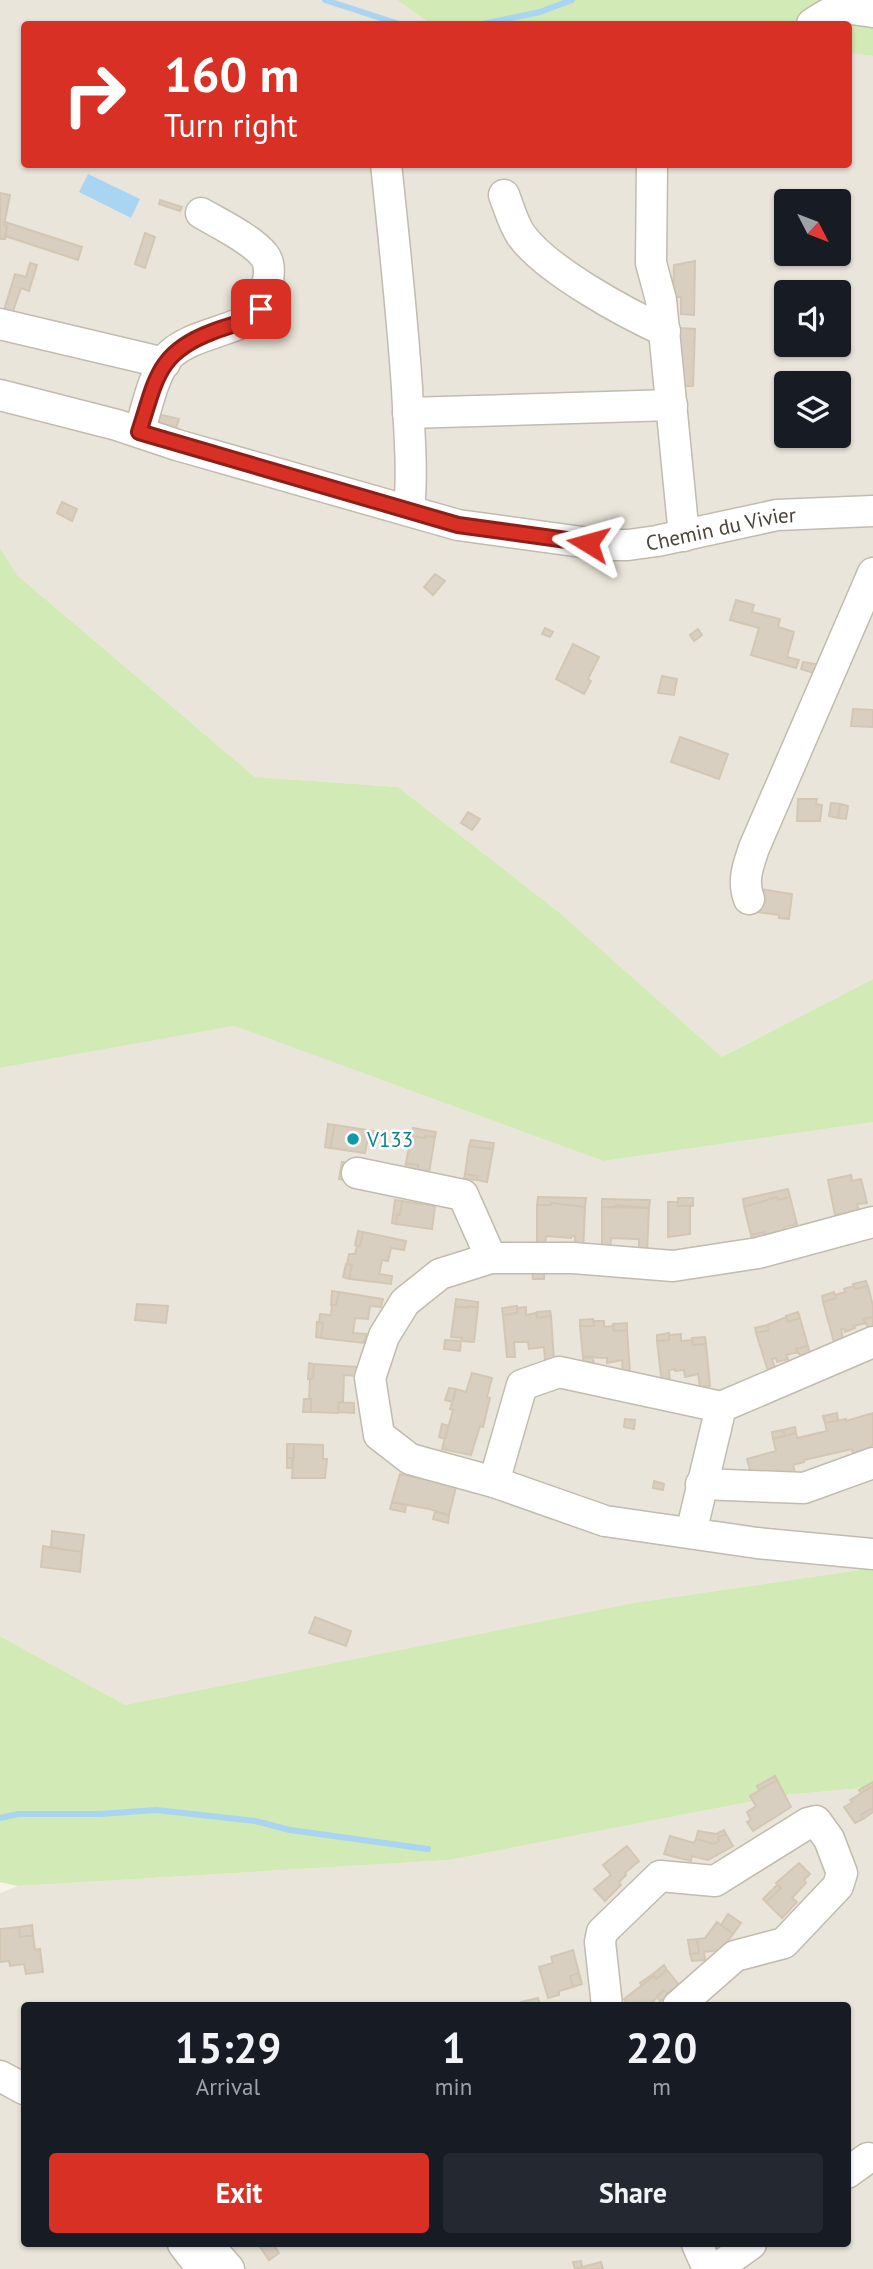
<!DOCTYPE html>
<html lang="en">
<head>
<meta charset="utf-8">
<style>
	body { margin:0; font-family:"PT Sans",sans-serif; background:#242831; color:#f1f3f6; height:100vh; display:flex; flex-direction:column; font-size:26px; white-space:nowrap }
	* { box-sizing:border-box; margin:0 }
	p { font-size:23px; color:#9ea1a6 }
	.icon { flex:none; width:38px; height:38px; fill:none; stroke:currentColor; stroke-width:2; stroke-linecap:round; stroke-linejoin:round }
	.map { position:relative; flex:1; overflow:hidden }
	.details { position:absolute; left:21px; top:2002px; width:830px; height:245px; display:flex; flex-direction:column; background:#171b24; border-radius:7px; box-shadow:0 2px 5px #0004 }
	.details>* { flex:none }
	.guide { position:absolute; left:21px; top:21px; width:831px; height:147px; border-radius:7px; box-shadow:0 2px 5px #0004; background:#d93025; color:#fff; overflow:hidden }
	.needle { width:46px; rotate:132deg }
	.controls { position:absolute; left:774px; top:189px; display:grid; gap:14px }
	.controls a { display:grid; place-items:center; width:77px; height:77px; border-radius:7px; background:#171b24; box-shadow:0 2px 5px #0004; font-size:35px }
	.pin { position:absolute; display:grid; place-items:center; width:60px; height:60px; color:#fff; margin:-30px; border-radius:14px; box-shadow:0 4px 10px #0006 }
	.me { position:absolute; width:77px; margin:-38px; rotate:278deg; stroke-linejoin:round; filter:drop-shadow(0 0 5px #0008) }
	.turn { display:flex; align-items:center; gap:24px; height:147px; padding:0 28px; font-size:32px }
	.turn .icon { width:91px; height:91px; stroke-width:2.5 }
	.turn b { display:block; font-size:49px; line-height:60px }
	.eta { display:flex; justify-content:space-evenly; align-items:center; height:119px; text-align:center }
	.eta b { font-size:42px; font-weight:800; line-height:49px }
	.button { display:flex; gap:14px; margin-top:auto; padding:14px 28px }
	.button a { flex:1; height:80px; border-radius:7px; background:#d93025; color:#fff; font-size:28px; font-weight:800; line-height:80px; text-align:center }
	.button a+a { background:#242831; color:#f1f3f6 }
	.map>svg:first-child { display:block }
</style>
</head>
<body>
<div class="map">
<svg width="873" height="2269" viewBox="0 0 873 2269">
	<rect width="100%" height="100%" fill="#f6f3ec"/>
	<path fill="#eae5da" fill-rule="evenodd" d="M0,0H397L431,24H24V164H849V53L873,56V979L722,1057L560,913L398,787L255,777L16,574L0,548ZM786,201H838V254H786ZM786,292H838V345H786ZM786,383H838V436H786Z
		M234,1026L603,1161L873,1122V1568L633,1603L125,1705L0,1636V1068Z
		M873,1787V2269H0V1893L18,1886L449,1860L785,1795ZM24,2006H847V2244H24Z"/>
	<path fill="#d2eab5" d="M397,0H873V56L849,53V24H431Z
		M0,548L17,575L255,777L398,787L560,913L722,1057L873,979V1122L603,1161L234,1026L0,1068Z
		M873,1568V1787L785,1795L449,1860L18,1886L0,1882V1636L125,1705L633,1603Z"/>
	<path fill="#a9d4f2" d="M88,174L140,199L131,218L79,192Z"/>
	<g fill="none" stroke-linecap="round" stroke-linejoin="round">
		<path stroke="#a9d4f2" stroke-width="6" d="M325,0L399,24
			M483,24L540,12L572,0
			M0,1818L18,1814H100L156,1810L255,1821L290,1830L428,1849"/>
	</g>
	<path fill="#d8cfc1" stroke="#d3c7b4" stroke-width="2" d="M0,193L10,195L4,225L7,226L5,239H0Z
		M160,200L182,207L180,211L159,204Z
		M5,222L82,247L78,260L5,236L7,226L4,225Z
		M145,233L155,237L145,268L135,264Z
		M695,261L694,315L681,314V297H673L674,265Z
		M30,263L37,265L29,291L21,288L10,320L0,317V309L4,310L15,274L26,277Z
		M680,328L695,329L693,386H678Z
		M153,413L179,419L175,432L149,424Z
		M62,502L77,509L72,521L57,513Z
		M435,574L445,581L433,595L424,587Z
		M736,600L754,605L752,612L780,619L778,627L794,632L787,657L799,660L796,668L751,655L759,628L730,620Z
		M545,628L553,632L550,637L542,634Z
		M698,629L702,635L694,641L690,635Z
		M573,644L599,657L588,679L591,681L584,694L556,679Z
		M803,662L827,666L823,676L801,669Z
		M662,676L677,679L674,695L658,693Z
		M853,709L873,710V727L851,726Z
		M680,737L728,754L719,779L671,762Z
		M798,799H817L816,804L822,805L820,821H797Z
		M831,803L840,804L838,818L829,816Z
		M840,804L848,806L846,819L838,818Z
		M468,812L480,819L472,830L461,823Z
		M760,889L792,894L789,919L779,918V915L756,912Z
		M328,1124L335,1125L330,1148L325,1147Z
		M335,1125L374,1131L372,1143L367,1142L365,1153L330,1148Z
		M413,1128L436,1132L435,1137L425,1136V1138L411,1136Z
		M411,1136L425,1138V1136L435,1137L429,1172L418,1170V1165L406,1163Z
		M471,1140L494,1143L493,1149L469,1146Z
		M469,1146L493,1149L487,1182L477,1180V1176L465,1174Z
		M342,1162L358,1165L356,1182L339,1179Z
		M406,1163L418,1165V1170L405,1168Z
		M465,1174L477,1176V1180L464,1179Z
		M851,1175L852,1181L861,1179L867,1203L857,1204L860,1214L849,1217L848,1213L835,1215L828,1180Z
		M788,1189L790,1197L778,1200L777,1197L744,1207L743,1199Z
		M538,1197L586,1198L585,1207L551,1203V1205H537Z
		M777,1197L778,1200L790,1197L797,1224L784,1227L785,1232L765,1236L764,1232L751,1235L744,1207Z
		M678,1198H693V1206H678Z
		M602,1199L650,1200L649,1208L602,1207Z
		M395,1200L402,1201L400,1215L397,1214L396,1224L392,1223Z
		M402,1201L435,1206L432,1229L396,1224L397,1214L400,1215Z
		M668,1202H678V1206L690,1205V1234L668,1237Z
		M551,1203L585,1207L583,1252H575V1236H572L571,1238L546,1236L545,1250H537V1205H551Z
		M616,1205L649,1208L647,1253H639V1239H635L611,1238L610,1252H602V1207H616Z
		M358,1231L363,1232L360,1246L355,1245Z
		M363,1232L406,1241L404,1250L391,1248L388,1261L382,1260L379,1274L392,1276L391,1284L349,1279L352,1265L347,1264L349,1254H355L357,1246H360Z
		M764,1232L765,1236L752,1240L751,1235Z
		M346,1264L352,1265L349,1279L343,1277Z
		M544,1268V1279H533L532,1269Z
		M866,1281L868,1286L855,1289L853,1284Z
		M854,1286L855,1289L868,1286L873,1306V1317L863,1319L865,1323L854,1326L855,1328L845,1332L844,1329H841L844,1343L835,1346L823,1302L836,1298L835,1295L845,1292L844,1289Z
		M332,1291L339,1292L336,1305H331Z
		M339,1292L383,1299L381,1307L370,1306L368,1319L355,1318L353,1333L366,1334L364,1343L321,1338L323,1323L319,1322L320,1314L331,1315L332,1305H336Z
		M834,1292L836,1298L823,1302L822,1296Z
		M456,1299L478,1302V1307H455Z
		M137,1304L168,1306L166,1323L135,1320Z
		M468,1306L478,1307L474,1342L461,1341L462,1338L451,1337L455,1307L468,1308Z
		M517,1306V1313L503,1315L502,1308Z
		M526,1307V1315L536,1313L537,1318L551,1316L554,1360L545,1361L544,1347L529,1349L528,1342H514L515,1357H507L503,1315L517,1313V1308Z
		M550,1311L551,1316L537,1318V1312Z
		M798,1312L800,1318L788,1322L786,1316Z
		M786,1317L788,1322L800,1318L808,1346L796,1349L798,1352L786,1355L788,1359L777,1362L776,1358L772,1359L777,1374L770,1377L756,1333L769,1330L767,1325Z
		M873,1317V1333H872L863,1319Z
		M593,1319L594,1326H580V1320Z
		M594,1321H604V1327L613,1326L614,1331L627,1330L630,1373H623L622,1360L607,1363V1358L583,1357L580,1326H594Z
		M317,1322L323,1323L321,1338L316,1337Z
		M627,1323V1330L614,1331L613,1324Z
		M767,1325L769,1330L756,1333L755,1328Z
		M669,1333V1340L657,1341V1335Z
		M681,1334V1341L692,1340L693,1345L706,1344L710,1386L700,1387L698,1374L685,1377L684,1370L675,1371V1369L669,1370L670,1383L662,1384L657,1341L669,1340V1335Z
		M705,1337L706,1344L693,1345L692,1338Z
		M445,1340L461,1341L460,1351L444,1349Z
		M808,1346L813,1362L806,1364L796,1349Z
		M593,1356L594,1370L583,1371V1357Z
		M309,1363L314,1364L313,1378L308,1379Z
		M314,1364L357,1367V1376L344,1375L343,1402H339L338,1413L311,1412V1399H309L310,1379L313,1378Z
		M472,1373L492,1378L487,1397L490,1398L483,1427L480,1426L471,1455L442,1449L453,1410L450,1409L456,1389L466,1392Z
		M449,1388L456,1389L453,1402L445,1400Z
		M304,1399H311V1412H303Z
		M339,1402L354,1403V1413L338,1412Z
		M837,1413L838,1421L825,1423L823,1416Z
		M873,1413V1445L870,1446V1448L853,1453L852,1449L804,1460V1462L793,1465L795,1473L752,1478L747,1459L776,1451L773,1439L796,1433L797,1438L827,1431L825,1423L846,1419V1421Z
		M625,1419L635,1420L634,1429L624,1427Z
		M442,1424L449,1426L445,1439L439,1437Z
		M795,1427L796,1433L785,1436L783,1430Z
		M783,1430L785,1436L773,1439L772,1432Z
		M287,1444H294V1458H287Z
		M294,1444L323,1445V1459H327L325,1478H292Z
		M287,1458H292V1468H287Z
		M400,1474L419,1478V1475L438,1479L437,1482L456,1487L449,1515L429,1509L392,1502Z
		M654,1481L664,1484L663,1490L653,1488Z
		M392,1502L406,1505L405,1512L390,1509Z
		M435,1512L449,1515L448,1523L433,1519Z
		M52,1531L84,1535L82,1552L51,1548Z
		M43,1546L82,1552L80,1572L41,1567Z
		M315,1617L351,1631L346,1646L309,1633Z
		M775,1776L777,1780L759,1790L757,1786Z
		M777,1780L791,1807L753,1831L747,1822L751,1820L747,1812L756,1806L750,1796Z
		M873,1782V1786L861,1793L859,1790Z
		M873,1786V1808L861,1815L863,1819L855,1823L844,1807L853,1802L850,1800Z
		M873,1808V1812L863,1819L861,1815Z
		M724,1830L726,1834L718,1837L719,1841L714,1844L696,1839L698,1831L716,1834Z
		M726,1834L733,1846L708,1860L692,1856L691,1861L664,1854L670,1836L694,1843L696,1839L714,1844L719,1841L718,1837Z
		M627,1846L639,1861L625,1873L626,1875L619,1882L621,1885L605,1901L594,1889L611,1875L603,1865Z
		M799,1863L810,1874L804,1880L806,1883L792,1898L797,1902L782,1918L766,1902L781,1888L776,1883Z
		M777,1885L781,1888L766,1902L763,1899Z
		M728,1914L741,1923L733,1934L721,1925Z
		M717,1922L733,1934L721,1950L704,1952L705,1960L692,1961L690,1954L699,1953L697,1939L705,1938Z
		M32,1925L33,1935L20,1937L19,1927Z
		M19,1927L20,1937L33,1935L35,1950L40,1949L43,1972L26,1974L24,1964L10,1966L9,1961L0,1962V1929Z
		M697,1939L699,1953L690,1954L688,1940Z
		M573,1950L579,1973L570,1976L573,1987L559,1991V1995L548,1998L539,1967L553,1963L551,1957Z
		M664,1965L667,1970L656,1979L653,1974Z
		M667,1970L679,1985L667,1994L664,1990L649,2006H629L624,1999L654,1976L656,1979Z
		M579,1973L582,1984L573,1987L570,1976Z
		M653,1974L654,1976L642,1985L640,1983Z
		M664,1990L668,1995L660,2001L657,1996Z
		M538,1998L540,2005L522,2006L521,2002Z
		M258,2244H273L279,2253L269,2260Z
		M581,2261L582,2267L575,2269L573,2262Z
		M601,2262L603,2269H575Z"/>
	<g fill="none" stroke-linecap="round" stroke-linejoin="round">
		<defs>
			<g id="minor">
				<path d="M812,24C840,5 841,7 873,12"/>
				<path d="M386,164C394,239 402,313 407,388C409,429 413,469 409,510"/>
				<path d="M652,164L651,263L661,300L684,536"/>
				<path d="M504,195C509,208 513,223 521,235C546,270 625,313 665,331"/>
				<path d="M0,324L165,363"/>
				<path id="s1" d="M0,395L117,425L177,445L458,525L604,545H628L657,541L777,515L873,511"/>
				<path d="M408,413L672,405"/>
				<path d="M139,432C147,409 152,377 168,357C189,333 245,330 258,311C263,305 265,294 267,286C269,277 271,263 264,255C251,239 220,224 201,213"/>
				<path d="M749,899C742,881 748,866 754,848L873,573"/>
				<path d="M357,1173L463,1195L491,1258"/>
				<path d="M873,1222L758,1253L673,1266L573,1258H491L440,1274L405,1302L384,1336L370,1378L379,1435L410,1459L494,1482L605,1521L757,1543L873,1554"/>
				<path d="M721,1407L873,1342"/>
				<path d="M494,1482L522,1385L559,1372L721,1407L691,1533"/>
				<path d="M701,1484L804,1488L873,1463"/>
				<path d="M607,2006L600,1942L602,1932L660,1876L715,1881L808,1823L816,1821L829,1839L842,1873L838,1886L784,1943L735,1956L678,2006"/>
				<path d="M0,2076L24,2089"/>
				<path d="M847,2173L868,2158"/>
				<path d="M183,2244L202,2269"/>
				<path d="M207,2244L229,2269"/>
				<path d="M697,2244L708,2269"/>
				<path d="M716,2269L751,2244"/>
			</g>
		</defs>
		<use href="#minor" stroke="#c2bbae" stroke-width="33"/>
		<use href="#minor" stroke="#fff" stroke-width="30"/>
	</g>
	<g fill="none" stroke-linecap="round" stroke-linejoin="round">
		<defs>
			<path id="route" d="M261,309C248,323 229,325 212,332C156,353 156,381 139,432L458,525L588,543"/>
		</defs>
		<use href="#route" stroke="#8d1f18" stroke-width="18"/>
		<use href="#route" stroke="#d93025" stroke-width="12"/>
	</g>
	<circle fill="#0f9aa8" stroke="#fff" stroke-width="2.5" cx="353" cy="1139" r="7"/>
	<g text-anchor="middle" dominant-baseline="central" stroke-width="5" stroke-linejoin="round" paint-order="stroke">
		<g font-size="21" fill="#4b4439" stroke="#fff">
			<text stroke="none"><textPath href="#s1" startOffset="742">Chemin du Vivier</textPath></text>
		</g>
		<g font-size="21" fill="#0d838f" stroke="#fff" text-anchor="start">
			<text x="367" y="1139">V133</text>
		</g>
	</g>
</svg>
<div class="controls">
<a><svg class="needle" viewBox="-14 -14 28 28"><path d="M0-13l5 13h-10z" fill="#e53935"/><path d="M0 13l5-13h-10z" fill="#9ea1a6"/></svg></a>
<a><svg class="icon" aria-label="sound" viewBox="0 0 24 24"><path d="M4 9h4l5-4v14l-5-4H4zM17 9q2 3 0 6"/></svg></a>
<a><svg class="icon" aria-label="layers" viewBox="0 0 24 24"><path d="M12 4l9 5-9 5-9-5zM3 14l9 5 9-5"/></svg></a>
</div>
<div class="pin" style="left:261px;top:309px;background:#d93025"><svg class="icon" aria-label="arrive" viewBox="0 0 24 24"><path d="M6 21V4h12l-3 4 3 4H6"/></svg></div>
<svg class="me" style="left:588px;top:543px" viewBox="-20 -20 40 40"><path d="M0-17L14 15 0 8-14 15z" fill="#d93025" stroke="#fff" stroke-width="4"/></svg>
<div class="guide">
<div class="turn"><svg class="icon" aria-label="right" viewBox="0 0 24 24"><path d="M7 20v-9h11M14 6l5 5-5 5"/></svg><div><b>160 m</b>Turn right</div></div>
</div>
<section class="details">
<div class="eta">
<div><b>15:29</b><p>Arrival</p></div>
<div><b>1</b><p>min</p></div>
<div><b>220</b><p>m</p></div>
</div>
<div class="button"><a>Exit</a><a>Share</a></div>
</section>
</div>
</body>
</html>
